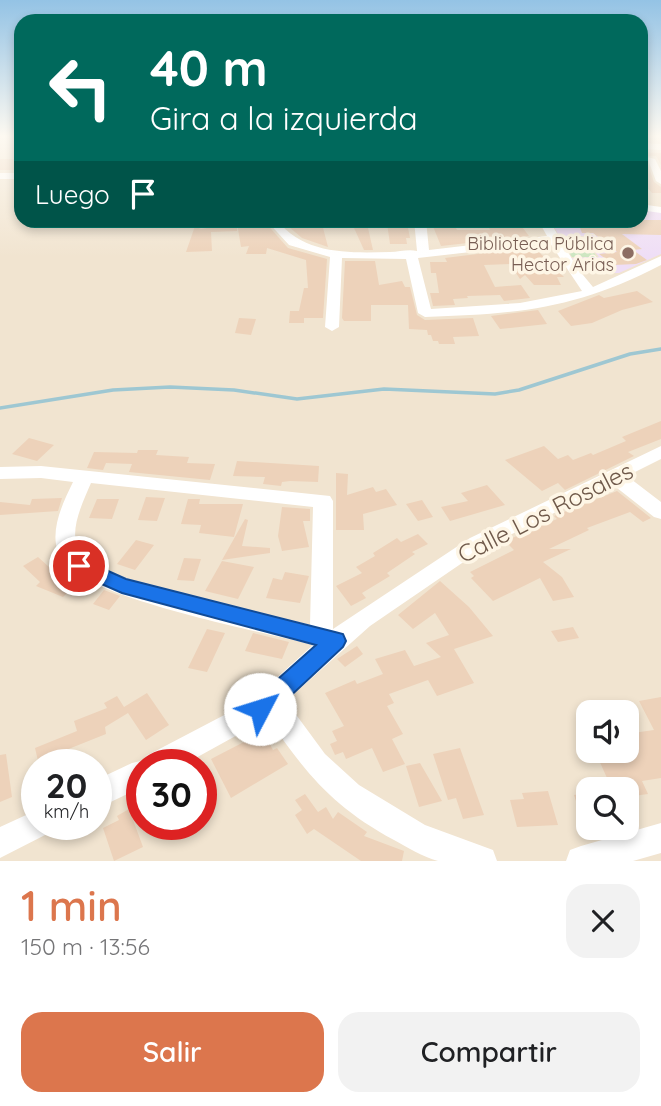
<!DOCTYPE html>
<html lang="es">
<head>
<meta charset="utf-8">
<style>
	body { margin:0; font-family:Quicksand,sans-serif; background:#f2f2f2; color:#202124; height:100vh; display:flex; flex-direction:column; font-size:26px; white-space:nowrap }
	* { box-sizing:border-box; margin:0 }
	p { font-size:23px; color:#757577 }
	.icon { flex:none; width:38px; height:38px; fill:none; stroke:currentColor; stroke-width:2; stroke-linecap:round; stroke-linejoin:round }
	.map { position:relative; height:861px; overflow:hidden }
	.details { display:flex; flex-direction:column; background:#fff; flex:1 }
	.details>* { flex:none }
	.hud { position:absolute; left:14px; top:14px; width:634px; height:214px; border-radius:21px; box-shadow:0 4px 10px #0003; background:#00695c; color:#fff; overflow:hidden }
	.controls { position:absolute; left:576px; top:700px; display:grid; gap:14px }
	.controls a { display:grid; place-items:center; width:63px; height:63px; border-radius:14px; background:#fff; box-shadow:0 4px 10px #0003; font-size:35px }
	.speed { position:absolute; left:21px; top:749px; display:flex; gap:14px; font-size:35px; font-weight:700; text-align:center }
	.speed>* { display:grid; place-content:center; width:91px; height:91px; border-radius:50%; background:#fff; box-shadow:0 4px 10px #0003; line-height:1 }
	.speed small { font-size:18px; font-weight:400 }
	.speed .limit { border:10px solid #d22; background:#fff; color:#111 }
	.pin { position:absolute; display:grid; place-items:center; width:60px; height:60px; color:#fff; margin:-30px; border:4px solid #fff; border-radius:50%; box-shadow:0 2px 7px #0007 }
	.me { position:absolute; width:77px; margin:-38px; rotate:50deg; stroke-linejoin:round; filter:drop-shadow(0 0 5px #0008) }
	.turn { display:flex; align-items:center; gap:24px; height:147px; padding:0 21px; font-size:32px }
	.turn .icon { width:91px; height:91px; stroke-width:2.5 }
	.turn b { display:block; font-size:49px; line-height:60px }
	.then { display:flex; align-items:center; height:66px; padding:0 21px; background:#0003; gap:14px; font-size:26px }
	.round { display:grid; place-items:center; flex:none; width:74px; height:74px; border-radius:21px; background:#f2f2f2 }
	.headline { display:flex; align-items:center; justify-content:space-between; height:119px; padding:0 21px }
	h1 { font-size:42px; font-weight:600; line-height:52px; color:#dc764d }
	.button { display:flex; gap:14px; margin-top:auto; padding:14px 21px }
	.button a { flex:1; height:80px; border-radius:21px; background:#dc764d; color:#fff; font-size:28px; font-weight:600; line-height:80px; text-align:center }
	.button a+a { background:#f2f2f2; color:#202124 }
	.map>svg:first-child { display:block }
</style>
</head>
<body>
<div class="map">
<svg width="661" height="861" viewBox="0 0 661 861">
	<rect width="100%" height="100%" fill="#faf2e0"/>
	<path fill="#f1e4d0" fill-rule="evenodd" d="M0,137H21V220H640L641,137H661V861H0ZM588,712H626V751H588ZM37,765H96V824H37ZM142,765H201V824H142ZM588,789H626V828H588Z"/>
	<path fill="#efdef6" d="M641,209L661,212V254L619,273H612L608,269L581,272L572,258L599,257L583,236H559L551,221L640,220Z"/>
	<path fill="#cde6c1" d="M560,238H583L597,257H572Z"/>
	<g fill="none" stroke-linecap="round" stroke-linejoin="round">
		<path stroke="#9ec7d2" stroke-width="3.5" d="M0,408L113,390L170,387L234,390L297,399L384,389L495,394L519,390L630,354L661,349"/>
	</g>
	<path fill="#edd2ba" d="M640,152L661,153V165L656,156H645L654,182L661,187V193H652L644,184L640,176Z
		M0,159H21V170H0Z
		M281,220H321L328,247L302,238Z
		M436,220H452L457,230H490L486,220H512L515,224H520L529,236L441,246L432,224H437Z
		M577,220H661V235L622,234L642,249L633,250L647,260L636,264L614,265L599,254L617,252L593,233H582Z
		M264,221L288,248L327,259L323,318H304V323H289L290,311H299L304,288H308L306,260L267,248L266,254H246L249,246L241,247L237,223Z
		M237,223V231L211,232L212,251L186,252L195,226L201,229Z
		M387,223H407L410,238H406L407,244H390Z
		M354,228H368L373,250H364Z
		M534,247L564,277H557L561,285H534L525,275L520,279L510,264L484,265L495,287L521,285L530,298L504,301L500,295L467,296L468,298L453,299L455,305L433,306L430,293H439L436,273H431L430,262H447L445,258Z
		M345,261H375L379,285L402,281L405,287H410L417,315L425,320L473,318L479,336L453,337L455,344H439L438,341H433L431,335H428L427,330L409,329L408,305H371V321H344L342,318Z
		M637,291L653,302L622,310L592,323L571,326L558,311L599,295L604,298Z
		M538,310L547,324L500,329L491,316Z
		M239,318L256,319L251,335L235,333Z
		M661,421V439L628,452L634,456L565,490L558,483L542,491L505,460L544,446L558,459L568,455L573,460L591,453L593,455L626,441L622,437Z
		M29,438L54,445L37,461L12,454Z
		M138,450H158L156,455L189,457L187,463L215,464L210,480L129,472L132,464L106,463L103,470L87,468L94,452L137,453Z
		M237,461L319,466L318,482L290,481L282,482L281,486L263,484L265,477L233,476Z
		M336,473L348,474L347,495L373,487L376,492L386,489L397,505L363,514L364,530H336Z
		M487,485L505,505L450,521L441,507L468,501L461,493Z
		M617,491L651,518L643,522L630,512L587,528L589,530L549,549H571L543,562L562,577L574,597L553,601L540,578L493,601L471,578L474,576L470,572L514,550L505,541L557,519L554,516Z
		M146,497L165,498L157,521L138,520Z
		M62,498L58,511L0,515V502L30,505L32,499Z
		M97,499H119L112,519L89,518Z
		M188,499H200L199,504H243L234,537L199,533L201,525L181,524Z
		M422,500L433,517L418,521L406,504Z
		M282,507L310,509V521H303L309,547L282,551L278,536Z
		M245,519L248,520L242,546L270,548V553L222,560Z
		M418,534L428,544L412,552L415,554L387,573L390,576L362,593L366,598L351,606L336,586L362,573L356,567L375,556L373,553L397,538L401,542Z
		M136,540L154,545L135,570L117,564Z
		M38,557L49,567L75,578L68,585L73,587L63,597L36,586L40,582L23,566Z
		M184,558L201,559L194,581L177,580Z
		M222,561L254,567L238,599L205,591Z
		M285,572L309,576L300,603L266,598L273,578L282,580Z
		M440,581L469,607L493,636L454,649L474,683L437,696L428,680L389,694L394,703L387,706L403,734L392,739L405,764L383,772L372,748L346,759L343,752L335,755L330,744L337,741L332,731L344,726L325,693L355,680L357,684L383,674L375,659L405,650L414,666L441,657L426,643L449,635L435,613L413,629L398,615Z
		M104,590L120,596L109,610L93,604Z
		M573,627L579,638L558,642L551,631Z
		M207,629L225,633L207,672L188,668Z
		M253,633L289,642L282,659L245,651Z
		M357,646L363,654L345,667L337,659Z
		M147,693L169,725L146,740L128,713L105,727L106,734L66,750L70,765H39L35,748L77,731L74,721L107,708L104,703L117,696L124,707Z
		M661,697V778L642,781L648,794L626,797V789H612L598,758L635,753L626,734L654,730L639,701Z
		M263,732L273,750L277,748L288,764L231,798L211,759Z
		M460,748L484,815L463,819L456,798L448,800L433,754Z
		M6,754L12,797L0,802V755Z
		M420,763L442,801L419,807L406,766Z
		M548,791L558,825L517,827L510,800L524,799L522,793Z
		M588,793V831H586L574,795Z
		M305,794L318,812L326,807L333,819L338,812L367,832L364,836L404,851L402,861H361L314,829L307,834L295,815L302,810L295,800Z
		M129,809L143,847L114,861L103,828L119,820L117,816Z"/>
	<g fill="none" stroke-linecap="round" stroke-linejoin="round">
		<path fill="#fff" fill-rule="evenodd" d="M640,143L661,144V150L640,149Z
			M647,157L655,159L661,171V184L656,181Z
			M0,173H21V179H0Z
			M640,186L645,187V191L640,192Z
			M640,204L661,207V213L640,210Z
			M241,220L201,226L195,223L197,220Z
			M266,220H277C304,255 350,253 390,252C399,252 408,249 417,251L414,220H426L429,250L547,236L538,220H549L578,269L593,287L661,256V265C577,309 518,314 425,317L418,313L406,259L342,258L339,327L332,331L325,327L330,257L289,245ZM550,243L582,291L520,303L431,309L418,258Z
			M661,446V459L627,476L661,502V519L654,517L612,484L484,548L370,626L286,701L325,754L359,785L425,825L493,850L497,861C479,861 456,861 438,861C423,857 407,847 394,840C333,807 306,774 268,718L183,765H142V787L96,809V780L132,763L145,760L146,756L251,701L313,645C263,632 92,599 64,563C45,538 62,505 73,482L41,478L0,479V467L41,466L330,496L333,501V629L470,538ZM91,483L313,507L310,625C269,615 97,583 79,551C68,531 83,502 91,483Z
			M37,810V824H51L47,834L0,858V827Z
			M661,823V853L633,861H566L570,850L581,846Z"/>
	</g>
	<linearGradient id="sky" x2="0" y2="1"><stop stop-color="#94c3e5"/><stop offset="0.53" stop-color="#fdf9f1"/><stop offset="1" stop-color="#fdf9f1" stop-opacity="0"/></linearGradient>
	<rect width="661" height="257" fill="url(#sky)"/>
	<path fill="#1a73e8" stroke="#114b97" stroke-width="2" d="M79,558L126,579L335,632L343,634L346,641L343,647L268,717L260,720L252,717L248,709L252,702L316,645L122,593L72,571L69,566L72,560Z"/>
	<circle fill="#8d6e63" stroke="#fef6e6" stroke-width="2.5" cx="628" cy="253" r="7"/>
	<g text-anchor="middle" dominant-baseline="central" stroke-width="7" stroke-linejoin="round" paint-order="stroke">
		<g font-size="18" fill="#785e54" stroke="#fef6e6" text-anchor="end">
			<text x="614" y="243">Biblioteca Pública<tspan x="614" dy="21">Hector Arias</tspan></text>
		</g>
		<g font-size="24" fill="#6f594a" stroke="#fef6e6">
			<text transform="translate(545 512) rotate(-27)">Calle Los Rosales</text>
		</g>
	</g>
</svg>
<div class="controls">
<a><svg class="icon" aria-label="sound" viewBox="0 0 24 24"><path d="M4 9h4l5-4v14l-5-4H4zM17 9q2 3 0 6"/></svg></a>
<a><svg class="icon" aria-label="search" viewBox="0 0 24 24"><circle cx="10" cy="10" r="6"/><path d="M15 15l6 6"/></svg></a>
</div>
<div class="speed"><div>20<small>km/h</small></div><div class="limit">30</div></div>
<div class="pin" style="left:79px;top:566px;background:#d93025"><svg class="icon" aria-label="arrive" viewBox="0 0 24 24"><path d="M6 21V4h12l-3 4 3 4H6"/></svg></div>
<svg class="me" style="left:260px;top:709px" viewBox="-20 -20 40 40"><circle r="19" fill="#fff"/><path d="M0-13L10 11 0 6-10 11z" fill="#1a73e8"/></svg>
<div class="hud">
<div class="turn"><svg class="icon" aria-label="left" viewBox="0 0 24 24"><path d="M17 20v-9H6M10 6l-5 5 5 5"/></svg><div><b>40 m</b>Gira a la izquierda</div></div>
<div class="then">Luego<svg class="icon" aria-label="arrive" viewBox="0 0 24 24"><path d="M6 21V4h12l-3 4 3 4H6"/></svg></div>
</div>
</div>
<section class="details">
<div class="headline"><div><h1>1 min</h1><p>150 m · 13:56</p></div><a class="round"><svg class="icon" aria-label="close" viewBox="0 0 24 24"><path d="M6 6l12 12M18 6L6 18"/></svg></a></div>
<div class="button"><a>Salir</a><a>Compartir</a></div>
</section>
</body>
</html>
